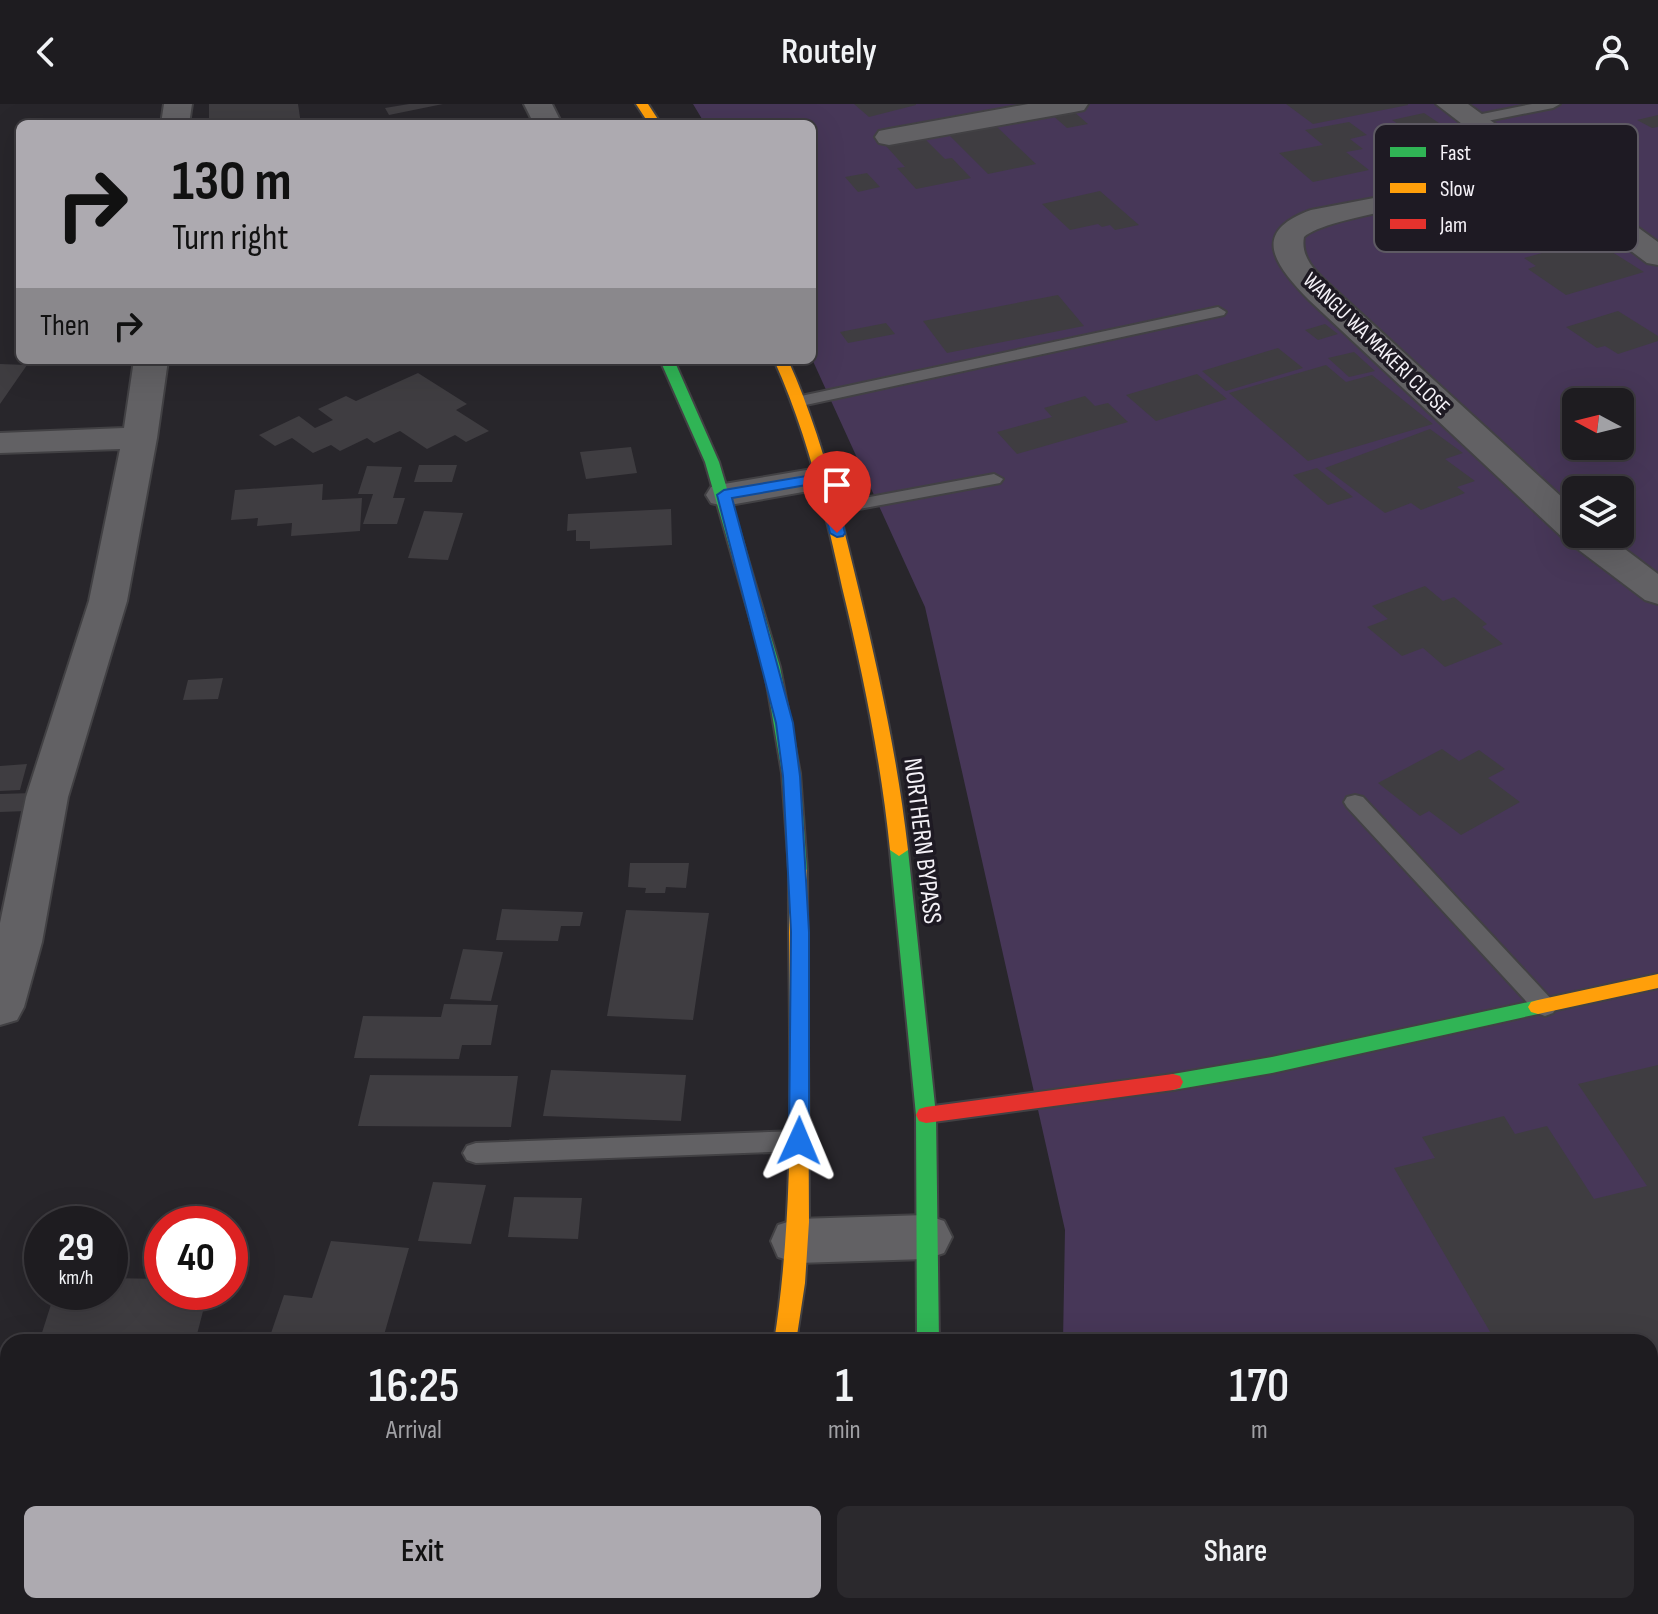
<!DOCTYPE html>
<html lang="en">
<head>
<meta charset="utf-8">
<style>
	body { margin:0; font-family:"Sofia Sans Condensed",sans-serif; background:#2b292d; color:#f1f3f6; height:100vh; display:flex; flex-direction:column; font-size:30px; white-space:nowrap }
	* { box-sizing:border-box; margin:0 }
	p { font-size:26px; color:#a1a1a5 }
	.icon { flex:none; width:44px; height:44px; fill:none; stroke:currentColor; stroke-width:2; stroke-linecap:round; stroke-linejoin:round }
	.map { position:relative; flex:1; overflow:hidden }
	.panel { position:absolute; left:0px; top:1230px; width:1658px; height:280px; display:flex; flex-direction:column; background:#1e1c20; border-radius:24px 24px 0 0; box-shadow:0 8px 32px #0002,0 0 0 2px #3c3a3e }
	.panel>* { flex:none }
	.banner { position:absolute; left:16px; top:16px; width:800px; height:244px; border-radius:12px; box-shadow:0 8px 32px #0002,0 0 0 2px #3c3a3e; background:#adaab0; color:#111; overflow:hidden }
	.needle { width:52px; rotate:277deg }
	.tools { position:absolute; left:1562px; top:284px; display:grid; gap:16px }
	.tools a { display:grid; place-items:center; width:72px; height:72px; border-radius:12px; background:#1e1c20; box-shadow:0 8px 32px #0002,0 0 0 2px #3c3a3e; font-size:40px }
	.speed { position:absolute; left:24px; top:1102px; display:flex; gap:16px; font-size:40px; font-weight:700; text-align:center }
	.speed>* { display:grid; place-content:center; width:104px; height:104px; border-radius:50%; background:#1e1c20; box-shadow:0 8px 32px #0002,0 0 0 2px #3c3a3e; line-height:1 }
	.speed small { font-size:20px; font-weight:400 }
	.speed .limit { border:12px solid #d22; background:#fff; color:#111 }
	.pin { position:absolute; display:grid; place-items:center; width:68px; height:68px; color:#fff; margin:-82px -34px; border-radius:50% 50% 50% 0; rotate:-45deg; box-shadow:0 0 8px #0007 }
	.pin .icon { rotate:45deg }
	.me { position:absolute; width:88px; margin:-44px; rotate:1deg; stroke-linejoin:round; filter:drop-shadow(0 0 6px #0008) }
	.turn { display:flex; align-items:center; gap:28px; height:168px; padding:0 24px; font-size:36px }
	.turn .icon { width:104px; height:104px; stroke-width:2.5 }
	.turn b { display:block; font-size:56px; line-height:68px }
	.then { display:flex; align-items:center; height:76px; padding:0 24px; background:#0003; gap:16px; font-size:30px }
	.eta { display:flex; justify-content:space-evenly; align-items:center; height:136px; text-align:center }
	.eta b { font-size:48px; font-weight:600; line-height:56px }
	.button { display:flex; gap:16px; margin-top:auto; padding:16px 24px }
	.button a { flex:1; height:92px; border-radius:12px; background:#adaab0; color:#111; font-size:32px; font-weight:600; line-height:92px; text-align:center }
	.button a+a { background:#2b292d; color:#f1f3f6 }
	header { display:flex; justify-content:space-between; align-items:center; height:104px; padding:0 24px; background:#1e1c20; font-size:36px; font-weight:600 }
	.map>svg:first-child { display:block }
</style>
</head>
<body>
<header><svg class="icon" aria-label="back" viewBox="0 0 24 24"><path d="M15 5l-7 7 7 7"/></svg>Routely<svg class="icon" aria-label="person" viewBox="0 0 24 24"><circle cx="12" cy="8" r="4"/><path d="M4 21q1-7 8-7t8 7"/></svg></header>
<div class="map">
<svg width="1658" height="1510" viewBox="0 0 1658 1510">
	<rect width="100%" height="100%" fill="#28262b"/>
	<path fill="#473758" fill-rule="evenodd" d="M693,0H1658V1510H1058V1502H1650V1238H1063L1065,1126L925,503L812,255V20H705ZM1576,298H1620V342H1576ZM1576,386H1620V430H1576Z"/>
	<path fill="#3f3d41" d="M209,0H298L301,20H209Z
		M443,0L389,11L385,4L409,0Z
		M854,0H916V1L869,13Z
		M1286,0H1408V1L1313,20Z
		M1072,6L1088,20L1067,24L1051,10Z
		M1424,9L1448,25L1416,32L1392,16Z
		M1658,11V23L1652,24L1637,16Z
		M1349,18L1367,31L1350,35L1363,45L1346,48L1369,66L1313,78L1279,49L1323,41L1305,26Z
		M995,21L1036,60L988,70L948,30Z
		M924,34L945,55L952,54L971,74L916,85L897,64L905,63L886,42Z
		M867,69L880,83L858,88L845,73Z
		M1100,87L1139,121L1115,126L1110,121L1102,123L1098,120L1070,126L1042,100Z
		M1574,140L1584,146L1601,141L1644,168L1566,191L1528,165L1536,162L1524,154Z
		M1058,191L1084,222L947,249L923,217Z
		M1618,207L1658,232V237L1618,250L1605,242L1597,244L1566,223Z
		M886,219L895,230L848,239L840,228Z
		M1325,220L1338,230L1318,236L1305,226Z
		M1278,244L1303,264L1226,287L1202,267Z
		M1354,248L1375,267L1349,273L1328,254Z
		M0,260L27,261L0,300Z
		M1326,261L1346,278L1372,271L1433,320L1308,357L1229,289Z
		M418,269L467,300L456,306L489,327L466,338L455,331L427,345L400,327L374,339L367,334L340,347L331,341L313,349L292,334L275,342L259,331L299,312L315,324L333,316L318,305L346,292L356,297Z
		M1197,270L1227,295L1156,317L1126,291Z
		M1085,292L1095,302L1108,299L1128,318L1017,350L997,328L1052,313L1044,304Z
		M1430,325L1463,349L1445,355L1475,377L1457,383L1465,389L1421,406L1411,399L1385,409L1325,364Z
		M631,343L637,369L586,375L580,348Z
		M419,361H457L452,378H414Z
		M367,362L402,363L393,394H405L397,420H363L373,390H358Z
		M1317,364L1353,393L1328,401L1293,371Z
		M323,380L322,396L362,394L360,427L291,432L292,419L257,422L258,414L231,416L235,386Z
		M671,405L672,441L590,445V437H576V426L567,427L568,410Z
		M424,407L463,409L448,456L408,454Z
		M1425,482L1443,497L1454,493L1487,520L1482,523L1503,540L1445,563L1423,544L1402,552L1367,523L1388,515L1372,502Z
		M223,574L218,595L183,596L188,576Z
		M1442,645L1459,657L1479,646L1505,665L1488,674L1520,698L1461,731L1429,707L1420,712L1378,679Z
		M27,660L20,686L0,687V662Z
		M33,689L27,707L0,708V690Z
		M630,759H689L686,784L666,783L665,789H645L646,784L628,783Z
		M502,805L583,808L580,822H561L558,837L496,836Z
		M626,806L709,809L693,916L607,912Z
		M463,845L503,848L491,897L450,895Z
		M444,900L498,901L491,941H462L459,955L354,954L363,912L441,913Z
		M1658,961V1461L1650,1464V1238H1496L1394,1064L1435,1054L1422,1033L1504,1012L1515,1030L1547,1022L1594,1095L1647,1082L1578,980Z
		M551,966L686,971L681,1017L543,1012Z
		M370,971L518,972L511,1023L358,1022Z
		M433,1078L486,1081L471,1140L418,1137Z
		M514,1093L582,1094L578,1135L508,1133Z
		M331,1137L409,1144L382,1238H268L284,1191L312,1194Z
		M110,1174L162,1175V1188H208L195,1238H39L55,1188H110Z"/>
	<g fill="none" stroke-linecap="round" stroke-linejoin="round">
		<defs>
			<path id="lane" d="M1532,0H1560L1553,4L1472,20L1465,16L1472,12Z
				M1218,203L1226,208L1224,211L801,302L793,297L801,292Z
				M994,370L1003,375L1000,379L832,410L823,405L832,400Z
				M1355,691L1363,693L1553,897L1557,903L1553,909L1545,912L1537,909L1347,703L1344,698L1347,693Z
				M799,1027L808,1030L812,1037L808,1044L799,1047L476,1059L467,1056L463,1049L467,1042L476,1039Z"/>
			<path id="street" d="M164,0H192L189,20H161Z
				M524,0H552L562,20H534Z
				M1028,0H1088L1084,6L1074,8L889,41L879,39L875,33L879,27L889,25Z
				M1436,0H1468L1658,138V161L1647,159L1547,84C1503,89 1330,109 1304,133C1300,154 1317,169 1331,182L1576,406V430H1605L1658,470V500L1645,496L1563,434L1309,196C1274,160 1250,128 1311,106L1484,73L1526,69Z
				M134,256H168L157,334L127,497L68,693L42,838L24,903L17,916L0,921V819L26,693L89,497L120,345L0,349V329L124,324Z
				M824,363L837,366L842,374L837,382L724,402L711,399L706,391L711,383L724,380Z
				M926,1111L944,1117L952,1133L944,1149L926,1155L797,1159L778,1153L771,1137L778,1121L797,1115Z
				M701,1502H761L760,1510H700Z"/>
			<path id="fast" d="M660,256H674L719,358L780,563L800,669L807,766L798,772L789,766L782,669L764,563L705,358Z
				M899,740L908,746L936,1011L939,1238H917L916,1011L890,746Z
				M1538,896L1545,898L1548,903L1545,908L1538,910L1272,969L1173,986L1166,984L1163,978L1166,972L1173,970L1272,953Z
				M918,1502H942V1510H918Z"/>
			<path id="slow" d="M636,0H648L661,20H649Z
				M774,256H788C821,329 839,405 858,483C879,570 898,657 908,746L899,752L890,746C881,657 863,570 842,483C825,405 807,329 774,256Z
				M798,760L807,766L809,1118L805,1179L796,1238H774C798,1086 788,921 789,766Z
				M1658,870V884L1538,910L1531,908L1528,903L1531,898L1538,896Z"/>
			<path id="jam" d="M1173,970L1180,972L1183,978L1180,984L1173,986L926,1019L919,1017L916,1011L919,1005L926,1003Z"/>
		</defs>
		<use href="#lane" stroke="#424144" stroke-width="4"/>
		<use href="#street" stroke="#424144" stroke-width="4"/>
		<use href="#fast" stroke="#424144" stroke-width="4"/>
		<use href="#slow" stroke="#424144" stroke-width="4"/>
		<use href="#jam" stroke="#424144" stroke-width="4"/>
		<use href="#lane" fill="#626164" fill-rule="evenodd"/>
		<use href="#street" fill="#626164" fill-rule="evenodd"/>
		<use href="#fast" fill="#30b455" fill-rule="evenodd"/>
		<use href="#slow" fill="#ff9f0a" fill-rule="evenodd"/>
		<use href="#jam" fill="#e5322d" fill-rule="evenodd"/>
	</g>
	<path fill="#1a73e8" stroke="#114b97" stroke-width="2" d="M824,369L831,374L845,429L843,432L837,433L830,429L818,379L732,394L793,619L800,672L809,828V1037L806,1043L799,1045L792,1043L789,1037L791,828L783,672L776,619L717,391L724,386Z"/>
	<g text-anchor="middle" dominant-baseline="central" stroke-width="7" stroke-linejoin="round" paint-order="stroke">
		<g font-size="22" fill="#f4f1f7" stroke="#1e1a23">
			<text transform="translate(1376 240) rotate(44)">WANGU WA MAKERI CLOSE</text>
		</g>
		<g font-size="26" fill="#f4f1f7" stroke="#1e1a23">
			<text transform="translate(922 737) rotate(83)">NORTHERN BYPASS</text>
		</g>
	</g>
	<rect x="1374" y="20" width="264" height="128" rx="12" fill="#1e1a23" stroke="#5e5a63" stroke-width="2"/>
	<rect x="1390" y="43" width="36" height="10" fill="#30b455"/>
	<rect x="1390" y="79" width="36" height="10" fill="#ff9f0a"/>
	<rect x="1390" y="115" width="36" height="10" fill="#e5322d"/>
	<g font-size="22" fill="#f4f1f7">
		<text x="1440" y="56">Fast</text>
		<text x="1440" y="92">Slow</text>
		<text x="1440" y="128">Jam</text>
	</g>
</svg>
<div class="tools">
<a><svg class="needle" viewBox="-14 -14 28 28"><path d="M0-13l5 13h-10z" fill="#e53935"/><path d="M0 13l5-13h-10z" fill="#a1a1a5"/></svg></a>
<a><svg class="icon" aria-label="layers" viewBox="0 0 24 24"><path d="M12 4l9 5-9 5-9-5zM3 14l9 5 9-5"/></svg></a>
</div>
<div class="speed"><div>29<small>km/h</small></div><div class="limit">40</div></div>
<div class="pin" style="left:837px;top:429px;background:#d93025"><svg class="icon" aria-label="arrive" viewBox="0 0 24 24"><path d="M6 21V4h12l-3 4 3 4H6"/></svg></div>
<svg class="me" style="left:799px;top:1037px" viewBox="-20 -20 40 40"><path d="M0-17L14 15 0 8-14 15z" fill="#1a73e8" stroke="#fff" stroke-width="4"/></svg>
<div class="banner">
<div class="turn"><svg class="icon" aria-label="right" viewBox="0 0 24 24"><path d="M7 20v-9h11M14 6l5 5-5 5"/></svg><div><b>130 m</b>Turn right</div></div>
<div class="then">Then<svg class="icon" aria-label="right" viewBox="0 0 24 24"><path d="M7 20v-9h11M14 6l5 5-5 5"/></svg></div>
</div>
<section class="panel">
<div class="eta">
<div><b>16:25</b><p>Arrival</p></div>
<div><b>1</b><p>min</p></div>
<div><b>170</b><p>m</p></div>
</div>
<div class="button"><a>Exit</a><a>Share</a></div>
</section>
</div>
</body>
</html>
